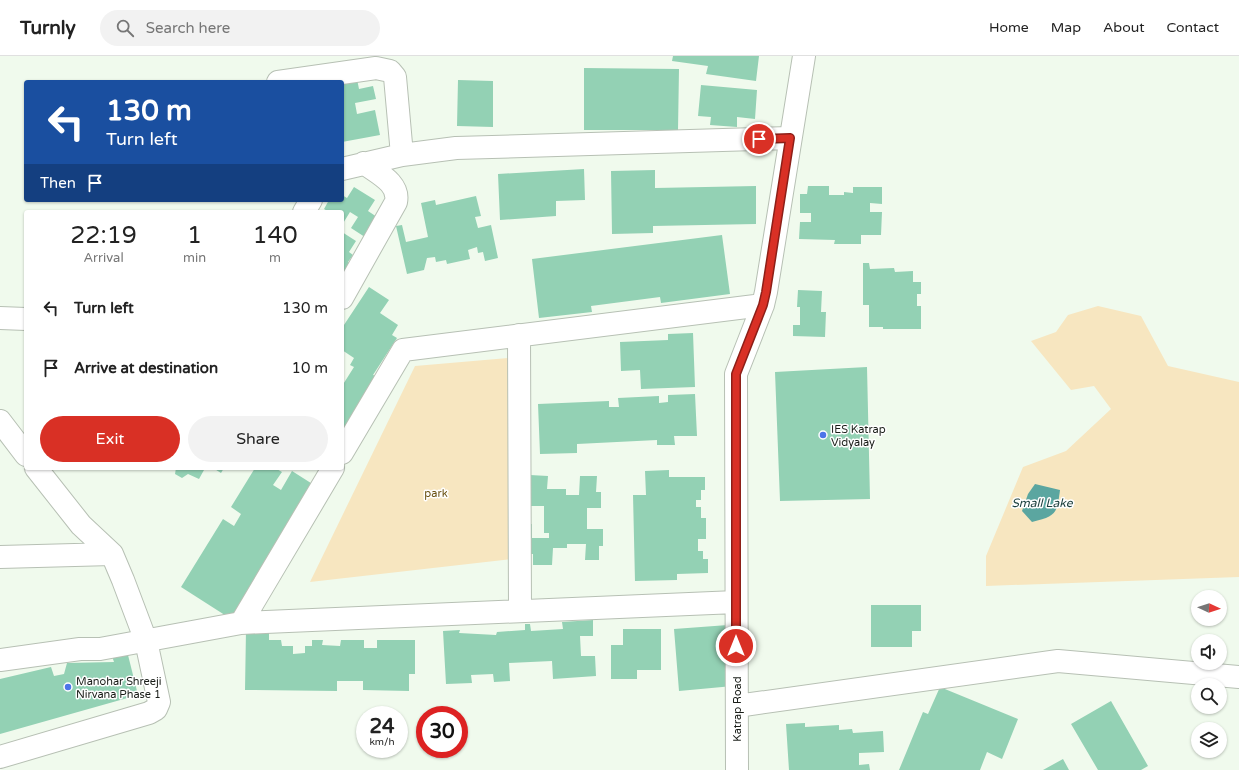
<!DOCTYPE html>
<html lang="en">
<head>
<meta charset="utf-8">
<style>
	body { margin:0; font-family:"Varela Round",sans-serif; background:#f2f2f2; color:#222; height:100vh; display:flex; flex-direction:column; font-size:15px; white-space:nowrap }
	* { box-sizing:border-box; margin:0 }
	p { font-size:13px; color:#767676 }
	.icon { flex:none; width:22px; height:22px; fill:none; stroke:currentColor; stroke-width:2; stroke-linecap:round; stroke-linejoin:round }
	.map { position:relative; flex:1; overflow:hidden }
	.sheet { position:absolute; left:24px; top:154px; width:320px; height:260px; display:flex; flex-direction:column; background:#fff; border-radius:4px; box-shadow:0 1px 3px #0004 }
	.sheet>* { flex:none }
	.top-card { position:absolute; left:24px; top:24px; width:320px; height:122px; border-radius:4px; box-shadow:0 1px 3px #0004; background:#1a4fa0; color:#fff; overflow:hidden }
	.needle { width:26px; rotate:93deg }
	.tools { position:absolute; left:1191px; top:534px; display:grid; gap:8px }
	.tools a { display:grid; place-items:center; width:36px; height:36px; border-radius:50%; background:#fff; box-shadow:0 1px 3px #0004; font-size:20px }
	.speed { position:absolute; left:356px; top:650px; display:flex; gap:8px; font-size:20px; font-weight:700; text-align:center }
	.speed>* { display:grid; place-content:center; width:52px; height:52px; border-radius:50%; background:#fff; box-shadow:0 1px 3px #0004; line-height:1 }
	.speed small { font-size:10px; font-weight:400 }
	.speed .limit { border:6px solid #d22; background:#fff; color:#111 }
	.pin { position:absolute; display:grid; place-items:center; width:34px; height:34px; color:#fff; margin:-17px; border:2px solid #fff; border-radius:50%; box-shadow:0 1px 4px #0007 }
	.me { position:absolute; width:44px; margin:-22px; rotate:0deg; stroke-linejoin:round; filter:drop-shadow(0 0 3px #0008) }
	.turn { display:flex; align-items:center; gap:14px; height:84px; padding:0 16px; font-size:18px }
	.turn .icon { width:52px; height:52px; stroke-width:2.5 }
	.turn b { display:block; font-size:28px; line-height:34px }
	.then { display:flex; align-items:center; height:38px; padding:0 16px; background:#0003; gap:8px; font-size:15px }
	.eta { display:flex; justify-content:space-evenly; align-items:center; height:68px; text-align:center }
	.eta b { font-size:24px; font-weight:600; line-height:28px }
	.action { display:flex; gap:8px; margin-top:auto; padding:8px 16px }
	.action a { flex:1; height:46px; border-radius:24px; background:#d93025; color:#fff; font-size:16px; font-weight:600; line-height:46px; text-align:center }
	.action a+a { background:#f2f2f2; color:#222 }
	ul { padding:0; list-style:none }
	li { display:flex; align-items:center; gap:12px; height:60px; padding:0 16px }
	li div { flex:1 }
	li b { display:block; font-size:15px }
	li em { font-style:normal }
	header { display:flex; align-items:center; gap:24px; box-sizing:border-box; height:56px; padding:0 20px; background:#fff; border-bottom:1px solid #e0e0e0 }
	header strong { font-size:19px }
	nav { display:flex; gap:22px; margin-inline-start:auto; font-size:14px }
	.search { width:280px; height:36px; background:#f2f2f2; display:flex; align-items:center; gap:10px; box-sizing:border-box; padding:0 14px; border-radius:22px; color:#767676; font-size:15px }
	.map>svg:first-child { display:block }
</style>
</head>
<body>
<header>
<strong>Turnly</strong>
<div class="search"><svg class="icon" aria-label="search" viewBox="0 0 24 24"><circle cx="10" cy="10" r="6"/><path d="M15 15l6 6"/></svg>Search here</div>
<nav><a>Home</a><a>Map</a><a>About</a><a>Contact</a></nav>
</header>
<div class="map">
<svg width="1239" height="714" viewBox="0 0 1239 714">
	<rect width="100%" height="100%" fill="#f0faed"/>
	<path fill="#f7e6c0" d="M1098,250L1141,260L1168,310L1239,326V521L986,530V500L1023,411L1066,395L1111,353L1094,330L1071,334L1031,285L1056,276L1068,259Z
		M508,302L512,503L310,526L415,310Z"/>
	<path fill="#5ba6a0" d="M1035,428L1060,434C1057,458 1056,460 1032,466L1022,455L1028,438Z"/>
	<path fill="#93d1b4" d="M673,0H759L756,25L706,18L708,10L672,5Z
		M584,12L679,13L678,74H584Z
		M357,23L359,33L373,30L376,43L355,47L357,58L375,54L380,79L342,86V26Z
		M458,24L493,25V71L457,70Z
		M701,29L757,34L755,63L737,61V71L710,69L711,61L698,60Z
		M584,113L585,144L556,145V160L500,164L498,118Z
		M655,114V132L756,130V168L653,170V177L612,178L611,115Z
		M808,130H829V139H844V136L853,137V131H882V148L870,147V156H882L881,179H861V188H834L835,184L799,183L800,166H811V157H800V138H807Z
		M354,131L375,144L368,155L383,165L371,185L351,172L358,161L350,156L342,169V156H329L324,153L329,144H342V139L347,142Z
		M476,140L481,160L475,161L478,172L491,169L498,202L485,205L483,196L478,197L477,191L468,194L470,203L447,208L446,204L436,206L435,201L427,202L424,214L407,218L396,170L402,169L406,186L428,181L421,147L435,144L436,149Z
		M342,176L356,185L349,196L353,199L348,206L352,209L342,225Z
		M722,179L730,238L661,247L660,241L591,250L592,256L539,262L532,203Z
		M863,207H869L870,213L894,212L895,216L913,215V226H921V238H917V250H921V273H883V271H869V249H863Z
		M369,231L389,244L380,257L398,269L392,279L397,282L373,319L376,320L359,346L361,347L342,376V330L354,311L350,309L354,302L342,294V272Z
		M798,234L822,235L821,256H826L825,281L793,280V269H800V251H797Z
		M693,277L695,331L641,333L640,314L621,315L620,286L668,284V278Z
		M867,311L870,443L780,445L775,316Z
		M695,338L697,380H674L675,389H657V384L577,388V397L540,398L538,348L609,345V351H619L618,342L659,340V347L668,346V339Z
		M176,412H203L204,414L199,423L188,418L182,422L175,418Z
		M213,412H224L221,417Z
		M255,412H275L282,416L273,429L281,434L292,415L314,429L231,563L181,531L223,463L234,470L241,458L231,451Z
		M669,414V421H705V434H701V444H696V451H701V462H706V483H698V495H703V503H708V517L677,518V524L635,525L633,439H646L645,415Z
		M530,419L548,420L547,433H566V439H579L580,420H597L596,436H601V452H587V473H603V490H599V504H585L586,488H567V492H553L552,509H533V498H528V468H532V482H549V477H544V450H529Z
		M871,549H921V575H912V591H871Z
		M593,564V580H580L581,600H595L596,620L553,623L552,605L509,607L510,625L494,626L493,618L471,619L472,627L446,628L443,575L460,574L459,577L496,579L497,576L525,574V568H530L531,575L563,573L562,566Z
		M728,569L733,630L679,635L674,573Z
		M623,573H661V614H637V623H611V589H623Z
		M246,574H269V584H281L282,590H293V598L305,597V590H312V584H323L322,589L340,590L341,584H364V592H377V584H415V618H409V635L363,634V625H337V635L245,634Z
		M127,595L138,639L0,678V623L51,611L54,620L64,618L67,607L114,606L111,597Z
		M940,631L1018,663L1002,703L987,696L980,714H899L923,656L928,658Z
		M1111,645L1148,710L1141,714H1098L1071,668Z
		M805,667V671L839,669V674L852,673L853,677L883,675L884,696L859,697V709L869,708L870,714H789L786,668Z
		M1063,703L1069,714H1043Z"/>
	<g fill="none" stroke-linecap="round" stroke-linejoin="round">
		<defs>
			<path id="minor" d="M278,26L376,12L390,15L395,21L402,99
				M342,113L402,99L456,92L790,82
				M304,156L311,144
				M342,242L396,146C400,127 377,117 364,107
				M0,262L26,263
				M519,279L520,555
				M0,365L26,399
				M342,397L403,294L763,249
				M333,412L241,567L736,546
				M0,501L112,498
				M0,604L80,593H100L241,567
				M737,650L1058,605L1239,621
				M0,701L149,657L156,653L159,646L146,585L123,524L112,498L81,469L36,412
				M737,714L736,318L763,249L766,236L804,0"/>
		</defs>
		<use href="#minor" stroke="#b7c0b4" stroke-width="24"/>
		<use href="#minor" stroke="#fff" stroke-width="22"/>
	</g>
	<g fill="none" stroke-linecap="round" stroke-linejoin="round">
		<defs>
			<path id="route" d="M736,590V318L763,249L766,236L790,82L759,83"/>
		</defs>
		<use href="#route" stroke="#8d1f18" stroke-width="10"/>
		<use href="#route" stroke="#d93025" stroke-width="7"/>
	</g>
	<g fill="#4d75e9" stroke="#fff" stroke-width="1.5">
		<circle cx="823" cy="379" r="4"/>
		<circle cx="68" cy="631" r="4"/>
	</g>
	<g text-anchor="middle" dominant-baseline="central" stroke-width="3" stroke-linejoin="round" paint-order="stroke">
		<g font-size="11" fill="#191d18" stroke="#fff" text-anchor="start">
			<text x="831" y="373">IES Katrap<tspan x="831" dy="13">Vidyalay</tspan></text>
			<text x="76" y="625">Manohar Shreeji<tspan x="76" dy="13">Nirvana Phase 1</tspan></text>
		</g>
		<g font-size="11" fill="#6c5415" stroke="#fff">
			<text x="436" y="437">park</text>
		</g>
		<g font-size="11" fill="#191d18" stroke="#fff">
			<text transform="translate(737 653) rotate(-90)">Katrap Road</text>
		</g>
		<g font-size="12" font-style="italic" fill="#1a3e3c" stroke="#fff">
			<text x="1042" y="447">Small Lake</text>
		</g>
	</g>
</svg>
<div class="tools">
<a><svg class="needle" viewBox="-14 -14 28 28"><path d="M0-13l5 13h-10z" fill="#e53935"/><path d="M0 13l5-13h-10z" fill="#767676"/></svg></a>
<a><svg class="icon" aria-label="sound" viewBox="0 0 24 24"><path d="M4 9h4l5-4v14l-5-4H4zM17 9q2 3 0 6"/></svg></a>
<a><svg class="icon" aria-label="search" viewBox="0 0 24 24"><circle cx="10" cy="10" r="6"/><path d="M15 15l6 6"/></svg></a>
<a><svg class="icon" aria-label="layers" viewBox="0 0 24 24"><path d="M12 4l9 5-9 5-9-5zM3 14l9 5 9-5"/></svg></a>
</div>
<div class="speed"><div>24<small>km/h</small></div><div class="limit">30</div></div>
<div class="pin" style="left:759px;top:83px;background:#d93025"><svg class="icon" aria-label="arrive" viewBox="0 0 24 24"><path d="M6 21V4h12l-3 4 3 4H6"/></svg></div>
<svg class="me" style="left:736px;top:590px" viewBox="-20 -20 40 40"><circle r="17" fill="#d93025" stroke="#fff" stroke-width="3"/><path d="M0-11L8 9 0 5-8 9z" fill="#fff"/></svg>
<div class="top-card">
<div class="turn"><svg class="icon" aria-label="left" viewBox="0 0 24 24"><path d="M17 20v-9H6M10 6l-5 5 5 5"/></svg><div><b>130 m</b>Turn left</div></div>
<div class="then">Then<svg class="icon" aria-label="arrive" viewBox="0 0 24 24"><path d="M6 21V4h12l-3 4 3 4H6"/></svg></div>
</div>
<section class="sheet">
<div class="eta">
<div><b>22:19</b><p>Arrival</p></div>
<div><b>1</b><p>min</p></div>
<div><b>140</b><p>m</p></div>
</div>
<ul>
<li><svg class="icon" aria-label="left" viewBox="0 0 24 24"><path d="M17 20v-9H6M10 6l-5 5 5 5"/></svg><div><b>Turn left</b></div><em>130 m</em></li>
<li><svg class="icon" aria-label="arrive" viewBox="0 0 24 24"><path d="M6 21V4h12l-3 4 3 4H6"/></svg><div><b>Arrive at destination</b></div><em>10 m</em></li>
</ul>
<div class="action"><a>Exit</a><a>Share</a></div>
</section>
</div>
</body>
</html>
